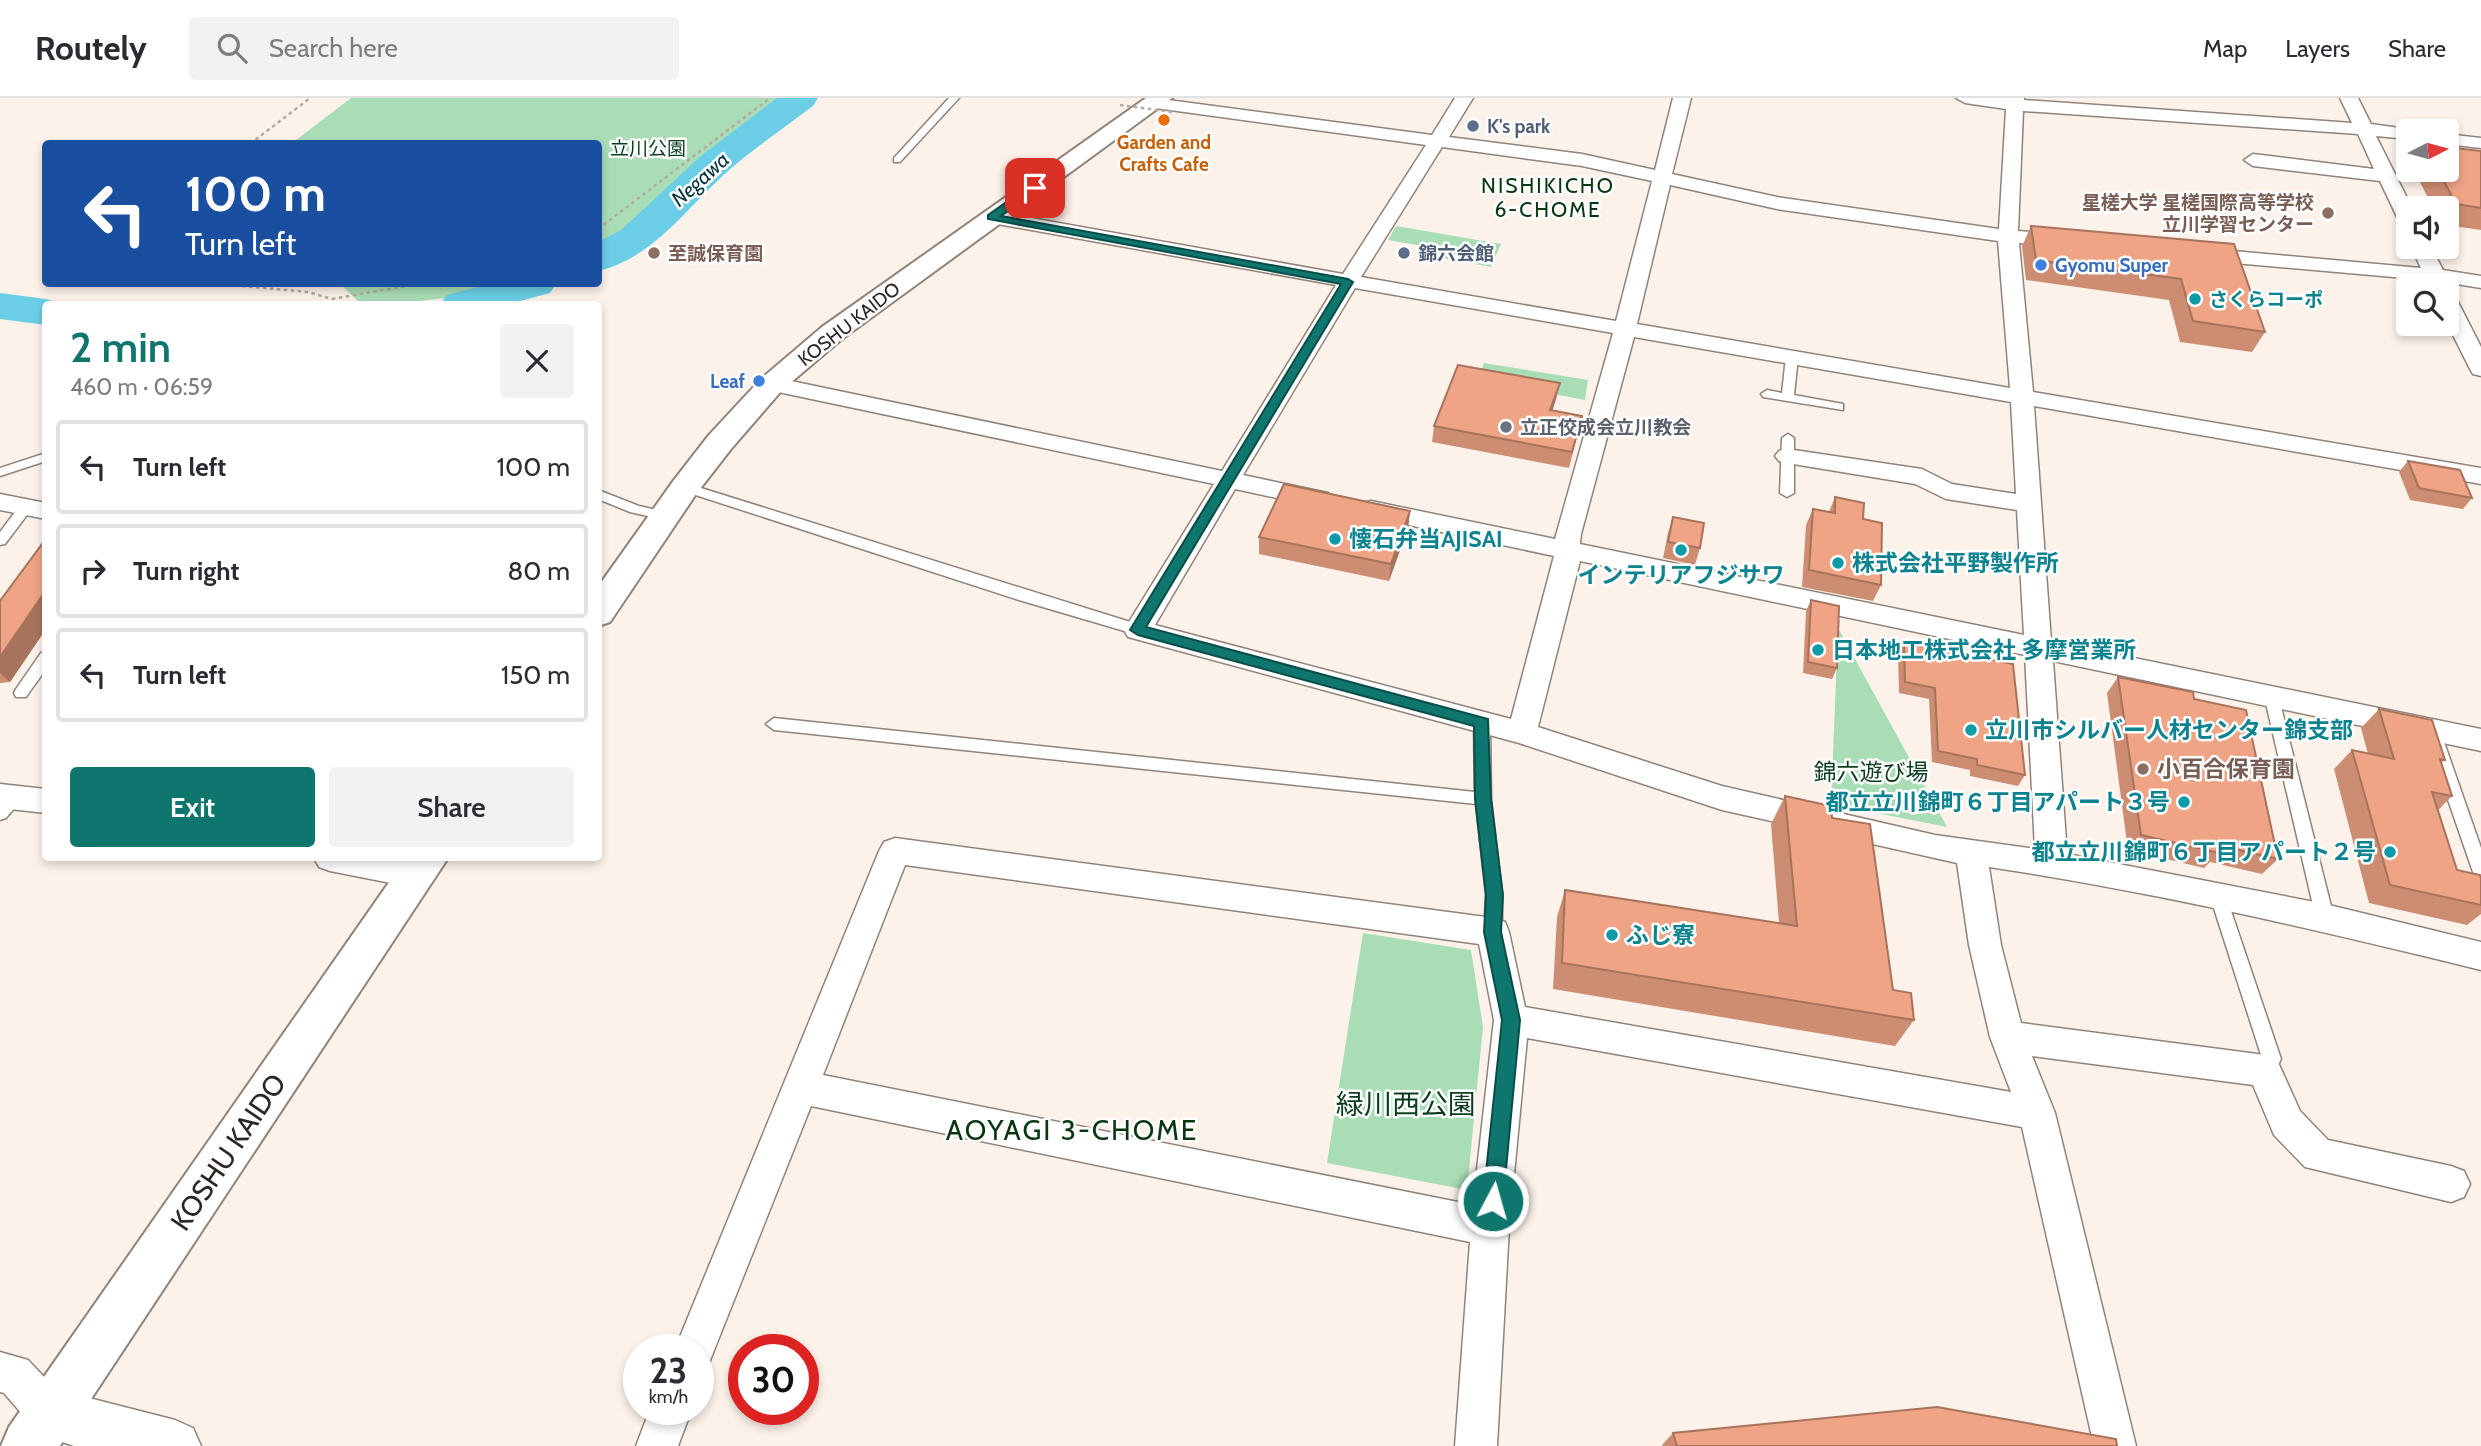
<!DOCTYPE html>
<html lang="en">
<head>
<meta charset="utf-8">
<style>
	body { margin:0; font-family:Cabin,"Noto Sans JP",sans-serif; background:#f2f2f3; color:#2b2b33; height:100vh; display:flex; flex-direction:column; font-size:26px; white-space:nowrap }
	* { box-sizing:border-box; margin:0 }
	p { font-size:23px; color:#7c7c81 }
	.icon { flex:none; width:38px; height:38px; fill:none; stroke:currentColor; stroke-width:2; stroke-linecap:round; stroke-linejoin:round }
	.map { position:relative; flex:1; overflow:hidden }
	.side { position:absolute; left:42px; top:203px; width:560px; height:560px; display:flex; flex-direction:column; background:#fff; border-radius:7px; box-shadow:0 4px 10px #0003 }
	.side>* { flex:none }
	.guide { position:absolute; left:42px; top:42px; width:560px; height:147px; border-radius:7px; box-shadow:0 4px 10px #0003; background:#1a4fa0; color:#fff; overflow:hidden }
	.needle { width:46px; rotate:84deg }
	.fabs { position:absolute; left:2396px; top:21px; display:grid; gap:14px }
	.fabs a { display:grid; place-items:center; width:63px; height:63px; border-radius:7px; background:#fff; box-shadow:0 4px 10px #0003; font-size:35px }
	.speed { position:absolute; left:623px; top:1236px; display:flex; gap:14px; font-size:35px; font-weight:700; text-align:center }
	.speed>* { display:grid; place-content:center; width:91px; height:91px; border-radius:50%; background:#fff; box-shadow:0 4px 10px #0003; line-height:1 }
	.speed small { font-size:18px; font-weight:400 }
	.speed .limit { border:10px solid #d22; background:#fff; color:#111 }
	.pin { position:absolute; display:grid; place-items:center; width:60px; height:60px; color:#fff; margin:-30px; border-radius:14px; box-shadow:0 4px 10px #0006 }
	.me { position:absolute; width:77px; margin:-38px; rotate:6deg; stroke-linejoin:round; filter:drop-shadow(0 0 5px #0008) }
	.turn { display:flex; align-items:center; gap:24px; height:147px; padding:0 28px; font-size:32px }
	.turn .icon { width:91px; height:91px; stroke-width:2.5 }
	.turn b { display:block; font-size:49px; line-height:60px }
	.round { display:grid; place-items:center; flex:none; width:74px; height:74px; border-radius:7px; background:#f2f2f3 }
	.summary { display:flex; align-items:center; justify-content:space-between; height:119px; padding:0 28px }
	h1 { font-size:42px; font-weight:600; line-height:52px; color:#0f766e }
	.cta { display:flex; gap:14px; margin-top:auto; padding:14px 28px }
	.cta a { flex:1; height:80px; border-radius:7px; background:#0f766e; color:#fff; font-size:28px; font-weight:600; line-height:80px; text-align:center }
	.cta a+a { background:#f2f2f3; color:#2b2b33 }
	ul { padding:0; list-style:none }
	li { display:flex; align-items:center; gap:21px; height:94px; margin:0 14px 10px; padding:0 14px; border:4px solid #e1e1e2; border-radius:7px }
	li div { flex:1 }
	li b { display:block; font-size:26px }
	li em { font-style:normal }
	header { display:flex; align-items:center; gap:42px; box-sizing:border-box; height:98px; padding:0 35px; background:#fff; border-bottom:2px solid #e1e1e2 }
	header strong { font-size:33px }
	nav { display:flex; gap:38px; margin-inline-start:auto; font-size:24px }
	.search { width:490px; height:63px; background:#f2f2f3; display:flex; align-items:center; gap:18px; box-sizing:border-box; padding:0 24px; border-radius:7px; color:#7c7c81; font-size:26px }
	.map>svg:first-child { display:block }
</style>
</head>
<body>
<header>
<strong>Routely</strong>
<div class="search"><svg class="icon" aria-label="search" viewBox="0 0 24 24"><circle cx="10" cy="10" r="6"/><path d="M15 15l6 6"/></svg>Search here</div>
<nav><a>Map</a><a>Layers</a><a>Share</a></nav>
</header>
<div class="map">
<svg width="2481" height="1348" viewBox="0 0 2481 1348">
	<rect width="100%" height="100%" fill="#fdf2ea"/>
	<path fill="#a9ddb5" d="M351,0H786L715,56L628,135L599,152L598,46L292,45Z
		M1396,128L1501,146L1491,169L1431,158L1434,150L1388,142Z
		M340,186H514C463,200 413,206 360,205Z
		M1484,265L1588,282L1585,302L1478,282Z
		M1838,530L1947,729L1831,706Z
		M1363,835L1471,852L1483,929L1467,1092L1327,1065Z"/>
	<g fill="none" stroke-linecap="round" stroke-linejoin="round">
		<path fill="#6bcee6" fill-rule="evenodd" d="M777,0H818L813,8C785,29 755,50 728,73C687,109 654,160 598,173V144L621,132L702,57Z
			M488,186H556L550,195L509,206H440L447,197Z
			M0,195L46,201L63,206H46V227L0,221Z"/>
		<defs>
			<path id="service" d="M949,0H959L900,64H894V60Z
				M1792,255L1798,259L1794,297L1843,306V312L1763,299L1761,296L1767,292L1782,295L1786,259Z
				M1788,336L1794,340V395L1787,399L1780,395L1782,340Z
				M46,355V363L0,378V370Z
				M685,385L1143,528L1145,532L1138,537L1019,502L680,392L679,389Z
				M598,392L639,408L670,415L672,418L665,422L630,414L598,401Z
				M26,405L33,409L5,446L0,447V434L21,406Z
				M46,554V571L26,599H16L14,595L16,591L41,555Z
				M2271,592L2278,597L2334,820L2331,825L2325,827L2319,825L2316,820L2264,597Z
				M1482,619L1490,625L1491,701L1502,797V834L1499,839L1493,841L1487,839L1484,834L1486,797L1476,706L774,632L766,626L774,620L1475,694L1474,625Z
				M2436,638L2444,644L2481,750V781L2475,779L2473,774L2428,644Z
				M15,694L21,696L23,700L6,720L0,722V705L9,696Z
				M2219,794L2225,796L2227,801L2281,961L2272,979L2265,981L2258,979L2256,973L2262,960L2211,801L2213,796Z"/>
			<path id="minor" d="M1153,0L1432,37L1455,0H1473L1449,39L1582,56L1655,72L1673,0H1691L1672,76L1777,99L1999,131L2006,11L1965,5L1956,0H2024V2L2352,25L2340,0H2358L2371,26L2414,32L2408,33V41L2376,38L2412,110H2408V127L2398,121L2380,83L2253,68L2244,62L2253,56L2374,71L2358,36L2023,13L2018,133L2067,137L2074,139L2077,143L2074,147L2067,149L2019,145L2033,294L2481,370V386L2034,308L2051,543L2481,631V653L2053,563L2067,756L2325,806L2481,844V872C2319,832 2155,794 1989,769L2001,847L2021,925L2265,957L2277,962L2300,1013L2328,1042L2451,1068L2464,1073L2470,1086L2464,1099L2451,1104L2305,1069L2274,1037L2253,987L2032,958L2055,1015L2136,1348H2094L2022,1029L1527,940L1509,1129L1497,1348H1455L1470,1144L811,1008L709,1265L698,1270V1251H675L879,753L884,744L895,740L1493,820L1505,824L1509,834L1525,909L2011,994L1990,939L1969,847L1957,765L1722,712L1519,645L1128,539L1124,532L1214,386L764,291L761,286L764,281L772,279L1222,373L1336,187L992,125L982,119L992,113L1343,176L1426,47L1148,9L1145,5ZM1442,49L1582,68L1652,83L1616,223L1361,179ZM1670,87L1777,111L1998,143L2010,290L1637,226ZM1355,190L1613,235L1555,441L1371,403L1362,405L1359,411L1362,417L1371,419L1554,458L1511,621L1155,527L1235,391L1319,409L1328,407L1331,401L1328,395L1243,377ZM1634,239L2011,304L2016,396L1952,386L1922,371L1787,351L1779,353L1775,358L1779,363L1787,365L1915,386L1946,401L2017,412L2024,537L1580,446L1581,436ZM1580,463L2025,557L2035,751L1935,737L1722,688L1538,629ZM905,767L1479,846L1494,922L1473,1107L823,977Z
				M2446,36L2481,40V50L2446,46Z
				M2411,149H2431L2443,172L2481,178V190L2450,185L2446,192V187H2430L2427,182L2200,162L2193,160L2190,156L2193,152L2200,150L2421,170Z
				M2446,194L2453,196L2456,200L2481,249V278L2473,276L2470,271L2446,223Z
				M0,396L46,405V421L0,412Z
				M0,686L46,691V715L0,710Z
				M314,760H392L427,768L432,777L427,786L416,790L330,773L319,769Z
				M0,1254L28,1262L65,1301L71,1316L65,1331L50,1337L35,1331L4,1295L0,1294Z
				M650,1311H692L678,1348H636Z"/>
			<path id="tertiary" d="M50,1290L175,1322L193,1330L201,1348H74L32,1334L24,1316L32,1298Z"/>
			<path id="secondary" d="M1146,0H1172L842,241L782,292L731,351L696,396L610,524L598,528V489L674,382L709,337L762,280L822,229Z
				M406,760H448L60,1348H1L9,1329Z"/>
		</defs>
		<use href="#service" stroke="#8f837a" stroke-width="3"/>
		<use href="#minor" stroke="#8f837a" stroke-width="3"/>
		<use href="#tertiary" stroke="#8f837a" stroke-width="3"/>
		<use href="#secondary" stroke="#8f837a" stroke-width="4"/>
		<path stroke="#b2aaa3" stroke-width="2.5" stroke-dasharray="3.5 3.5" stroke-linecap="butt" d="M250,46L310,0
			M598,131L770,0
			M221,186L308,194L332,201
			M332,201L417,186"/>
		<use href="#service" fill="#fff" fill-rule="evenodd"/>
		<use href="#minor" fill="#fff" fill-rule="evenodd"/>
		<use href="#tertiary" fill="#fff" fill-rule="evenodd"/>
		<use href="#secondary" fill="#fff" fill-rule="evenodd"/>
		<path stroke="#b2aaa3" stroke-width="2.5" stroke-dasharray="3.5 3.5" stroke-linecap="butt" d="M1120,7L1172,14"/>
	</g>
	<path fill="#cd8d72" d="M2481,53V132L2446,127V110H2433L2414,72H2446Z
		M2031,128L2234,146L2265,234L2252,254L2180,244L2169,202L2026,182L2022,148Z
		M1556,301L1552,313L1582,318L1569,370L1432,344L1434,328Z
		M2408,363L2472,400L2463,411L2410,402L2399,374Z
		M1835,399L1863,421L1881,487L1873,503L1802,489L1806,427L1813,411L1829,414Z
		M1410,413L1408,430L1389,483L1259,456V439Z
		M1673,419L1700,450L1695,467L1663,460L1668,435Z
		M46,442V531L10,584L0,585V503Z
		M1811,502L1837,570L1832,581L1803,575L1806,513Z
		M1904,545L2025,677L2018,688L1970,678V672L1932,664L1929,601L1899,595L1898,556Z
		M2118,579L2194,601L2278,761L2262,776L2210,764L2204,770L2128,752L2107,595Z
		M2379,611L2445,662L2441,665L2452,698L2438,712L2457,772L2481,780V816L2467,827L2369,805L2334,671L2352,652L2368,656L2361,630Z
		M1785,698L1893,892L1914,922L1895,948L1553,891L1557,819L1565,792L1779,825L1771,726Z
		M1673,1335L2117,1348H1663L1662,1347Z"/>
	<path fill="#a7735d" d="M1560,285L1556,301L1547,329L1550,312Z
		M1410,413L1408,430L1389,483L1391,466Z
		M46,492V531L10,584L0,575V559Z"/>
	<path fill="#eea485" stroke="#a7735d" stroke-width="2" d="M2446,49L2481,53V110L2456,106L2438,72H2446Z
		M2031,128L2234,146L2265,234L2193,223L2181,181L2036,162Z
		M1458,267L1560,285L1550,312L1582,318L1572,354L1434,328Z
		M2408,363L2460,372L2472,400L2419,390Z
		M1284,386L1410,413L1391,466L1259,439Z
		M1835,399L1864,405L1863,421L1882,425L1881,487L1809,472L1813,411L1835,415Z
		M1673,419L1704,425L1700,450L1668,444Z
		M45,442L46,492L0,559V503Z
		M1811,502L1839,508L1837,570L1808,564Z
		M1904,545L2013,566L2025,677L1977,667V661L1938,653L1935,590L1905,584Z
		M2118,579L2193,594L2194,601L2246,612L2278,761L2221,748L2219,755L2141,737Z
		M2379,611L2432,622L2445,662L2440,661L2452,698L2432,694L2457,772L2480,777L2481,780V807L2390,787L2352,652L2394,661Z
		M1785,698L1831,708L1832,720L1870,726L1893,892L1911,895L1914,922L1562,865L1565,792L1797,828Z
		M1937,1309L2116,1341L2117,1348H1677L1673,1335Z"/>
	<path fill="#0f766e" stroke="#0a4d48" stroke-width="2" d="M1031,87L1040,90L1001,118L1348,181L1353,184L1146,529L1488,621L1491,701L1503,797L1501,834L1520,922L1503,1103L1500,1110L1493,1113L1486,1110L1483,1103L1502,922L1484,834L1486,797L1475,701L1474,628L1138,537L1130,532L1341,186L988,121V117Z"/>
	<circle fill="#e8710a" stroke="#fff" stroke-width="2.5" cx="1164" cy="22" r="7"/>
	<g fill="#5c6f8a" stroke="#fff" stroke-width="2.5">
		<circle cx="1473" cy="28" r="7"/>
		<circle cx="1404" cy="155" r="7"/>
	</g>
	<g fill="#8d6e63" stroke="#fff" stroke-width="2.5">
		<circle cx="2328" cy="115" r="7"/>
		<circle cx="654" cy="155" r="7"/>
		<circle cx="2143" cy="671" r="7"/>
	</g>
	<g fill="#3f7fe0" stroke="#fff" stroke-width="2.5">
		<circle cx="2041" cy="167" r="7"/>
		<circle cx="759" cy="283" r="7"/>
	</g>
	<g fill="#0f9aa8" stroke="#fff" stroke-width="2.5">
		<circle cx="2195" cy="201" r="7"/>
		<circle cx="1335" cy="441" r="7"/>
		<circle cx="1681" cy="452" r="7"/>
		<circle cx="1838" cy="465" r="7"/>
		<circle cx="1818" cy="552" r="7"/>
		<circle cx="1971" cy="632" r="7"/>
		<circle cx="2184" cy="704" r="7"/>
		<circle cx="2390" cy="754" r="7"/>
		<circle cx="1612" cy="837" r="7"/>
	</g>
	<circle fill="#6b7280" stroke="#fff" stroke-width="2.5" cx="1506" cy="329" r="7"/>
	<g text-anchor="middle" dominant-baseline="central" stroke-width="5" stroke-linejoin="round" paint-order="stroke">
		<g font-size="19" font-weight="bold" fill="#4e5e75" stroke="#fff" text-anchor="start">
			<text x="1487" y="28">K's park</text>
			<text x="1418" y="155">錦六会館</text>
		</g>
		<g font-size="19" font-weight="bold" fill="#c56008" stroke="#fff">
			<text x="1164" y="44">Garden and<tspan x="1164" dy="22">Crafts Cafe</tspan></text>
		</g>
		<g font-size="19" fill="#0a3d1d" stroke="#fff">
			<text x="648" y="50">立川公園</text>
		</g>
		<g font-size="19" font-weight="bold" fill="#785e54" stroke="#fff" text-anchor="end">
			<text x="2314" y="104">星槎大学 星槎国際高等学校<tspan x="2314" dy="22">立川学習センター</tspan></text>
			<text x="668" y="155" text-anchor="start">至誠保育園</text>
		</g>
		<g font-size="19" font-weight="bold" fill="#366cbe" stroke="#fff" text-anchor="start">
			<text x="2055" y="167">Gyomu Super</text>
			<text x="745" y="283" text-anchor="end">Leaf</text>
		</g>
		<g font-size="19" font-weight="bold" fill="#0d838f" stroke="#fff" text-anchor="start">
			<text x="2209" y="201">さくらコーポ</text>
		</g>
		<g font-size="19" fill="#2c2724" stroke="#fff">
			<text transform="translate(849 226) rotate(-38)">KOSHU KAIDO</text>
		</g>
		<g font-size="19" font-weight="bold" fill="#5b616d" stroke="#fff" text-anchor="start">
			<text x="1520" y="329">立正佼成会立川教会</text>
		</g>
		<g font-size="21" font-style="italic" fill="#04353f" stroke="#fff">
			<text transform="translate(700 81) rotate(-42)">Negawa</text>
		</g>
		<g font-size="21" letter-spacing="2" fill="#073611" stroke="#fff">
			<text x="1548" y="87">NISHIKICHO<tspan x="1548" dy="24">6-CHOME</tspan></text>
		</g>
		<g font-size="23" font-weight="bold" fill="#0d838f" stroke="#fff" text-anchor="start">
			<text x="1349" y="441">懐石弁当AJISAI</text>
			<text x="1852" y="465">株式会社平野製作所</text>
			<text x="1681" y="477" text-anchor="middle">インテリアフジサワ</text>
			<text x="1832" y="552">日本地工株式会社 多摩営業所</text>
			<text x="1985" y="632">立川市シルバー人材センター錦支部</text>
			<text x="2170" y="704" text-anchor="end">都立立川錦町６丁目アパート３号</text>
			<text x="2376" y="754" text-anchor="end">都立立川錦町６丁目アパート２号</text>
			<text x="1626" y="837">ふじ寮</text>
		</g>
		<g font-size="23" font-weight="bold" fill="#785e54" stroke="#fff" text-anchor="start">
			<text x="2157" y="671">小百合保育園</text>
		</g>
		<g font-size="23" fill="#0a3d1d" stroke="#fff">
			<text x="1871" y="674">錦六遊び場</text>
		</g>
		<g font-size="28" fill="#0a3d1d" stroke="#fff">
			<text x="1406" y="1006">緑川西公園</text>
		</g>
		<g font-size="28" letter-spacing="2" fill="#073611" stroke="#fff">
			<text x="1072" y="1032">AOYAGI 3-CHOME</text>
		</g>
		<g font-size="28" fill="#2c2724" stroke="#fff">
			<text transform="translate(228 1054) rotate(-56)">KOSHU KAIDO</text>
		</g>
	</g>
</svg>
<div class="fabs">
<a><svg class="needle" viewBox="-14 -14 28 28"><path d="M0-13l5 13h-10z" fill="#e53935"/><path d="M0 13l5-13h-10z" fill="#7c7c81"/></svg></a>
<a><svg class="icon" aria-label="sound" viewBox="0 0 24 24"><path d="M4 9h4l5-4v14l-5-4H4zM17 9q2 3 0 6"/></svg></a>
<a><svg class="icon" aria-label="search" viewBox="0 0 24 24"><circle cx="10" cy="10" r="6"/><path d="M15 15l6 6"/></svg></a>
</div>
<div class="speed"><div>23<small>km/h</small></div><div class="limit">30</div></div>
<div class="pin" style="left:1035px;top:90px;background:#d93025"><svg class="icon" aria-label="arrive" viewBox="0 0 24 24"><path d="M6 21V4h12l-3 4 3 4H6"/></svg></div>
<svg class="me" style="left:1493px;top:1103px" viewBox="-20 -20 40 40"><circle r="17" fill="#0f766e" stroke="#fff" stroke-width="3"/><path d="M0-11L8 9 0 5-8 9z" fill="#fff"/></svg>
<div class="guide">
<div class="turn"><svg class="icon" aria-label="left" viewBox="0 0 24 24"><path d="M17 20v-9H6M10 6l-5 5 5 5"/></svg><div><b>100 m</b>Turn left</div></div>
</div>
<section class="side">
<div class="summary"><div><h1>2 min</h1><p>460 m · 06:59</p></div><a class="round"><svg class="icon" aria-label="close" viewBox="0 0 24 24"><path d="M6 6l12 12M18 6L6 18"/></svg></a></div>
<ul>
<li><svg class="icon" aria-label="left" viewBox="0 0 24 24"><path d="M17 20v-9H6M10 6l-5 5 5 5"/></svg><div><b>Turn left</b></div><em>100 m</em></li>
<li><svg class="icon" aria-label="right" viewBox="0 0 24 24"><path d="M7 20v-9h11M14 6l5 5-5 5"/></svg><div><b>Turn right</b></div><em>80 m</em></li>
<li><svg class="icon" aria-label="left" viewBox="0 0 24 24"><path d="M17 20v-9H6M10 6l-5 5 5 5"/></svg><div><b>Turn left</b></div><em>150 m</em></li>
</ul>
<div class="cta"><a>Exit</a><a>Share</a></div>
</section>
</div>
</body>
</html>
